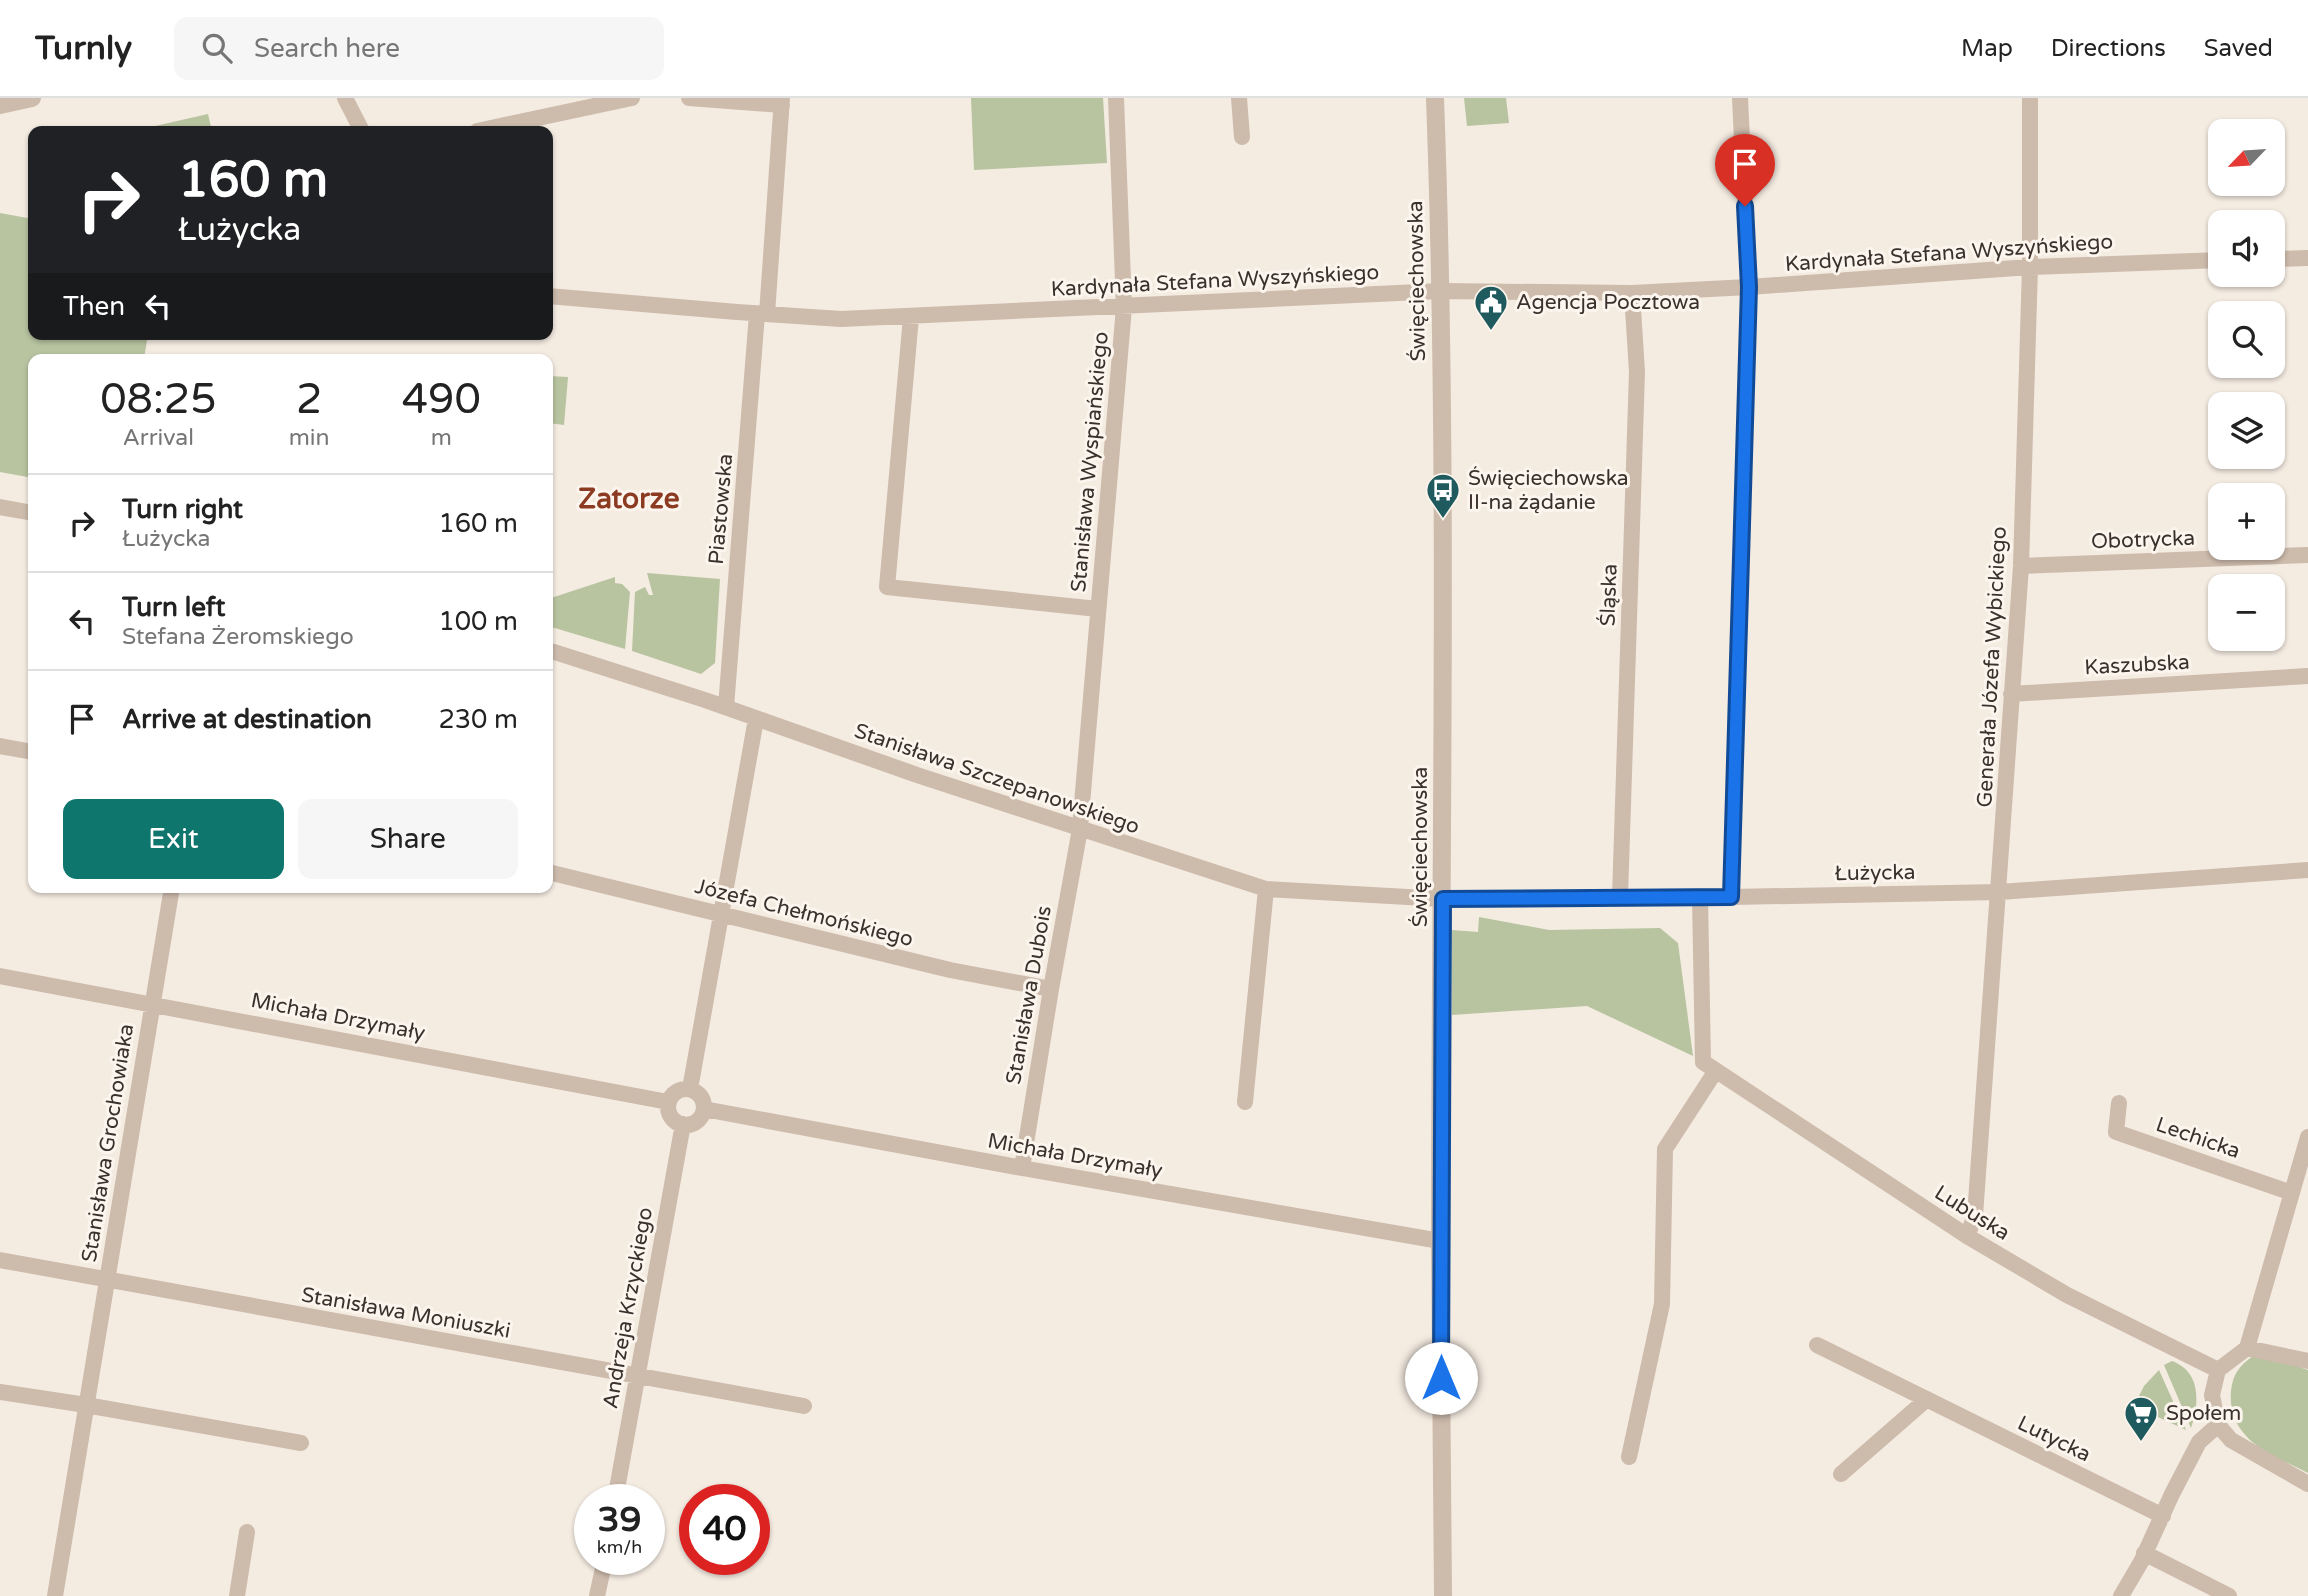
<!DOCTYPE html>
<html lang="en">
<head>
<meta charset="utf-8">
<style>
	body { margin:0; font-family:"Varela Round",sans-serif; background:#f6f6f6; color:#222; height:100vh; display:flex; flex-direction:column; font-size:26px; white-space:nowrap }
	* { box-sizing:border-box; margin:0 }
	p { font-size:23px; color:#767676 }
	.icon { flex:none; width:38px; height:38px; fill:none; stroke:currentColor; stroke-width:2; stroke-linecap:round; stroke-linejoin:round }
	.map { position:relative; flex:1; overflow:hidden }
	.details { position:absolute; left:28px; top:256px; width:525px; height:539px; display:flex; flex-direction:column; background:#fff; border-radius:14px; box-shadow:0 2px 5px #0004 }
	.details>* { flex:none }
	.banner { position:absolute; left:28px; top:28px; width:525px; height:214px; border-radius:14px; box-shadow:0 2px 5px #0004; background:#202124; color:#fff; overflow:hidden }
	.needle { width:46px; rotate:245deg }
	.buttons { position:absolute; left:2208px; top:21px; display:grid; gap:14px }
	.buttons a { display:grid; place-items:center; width:77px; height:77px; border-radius:14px; background:#fff; box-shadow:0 2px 5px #0004; font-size:35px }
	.speed { position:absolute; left:574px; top:1386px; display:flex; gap:14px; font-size:35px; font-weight:700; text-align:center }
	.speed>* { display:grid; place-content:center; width:91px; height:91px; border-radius:50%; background:#fff; box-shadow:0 2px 5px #0004; line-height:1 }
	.speed small { font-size:18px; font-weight:400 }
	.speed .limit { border:10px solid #d22; background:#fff; color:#111 }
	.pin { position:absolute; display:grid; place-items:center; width:60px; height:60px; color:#fff; margin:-72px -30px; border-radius:50% 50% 50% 0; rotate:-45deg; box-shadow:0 0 7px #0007 }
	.pin .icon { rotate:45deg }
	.me { position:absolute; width:77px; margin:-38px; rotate:0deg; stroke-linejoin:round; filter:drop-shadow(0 0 5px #0008) }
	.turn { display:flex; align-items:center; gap:24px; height:147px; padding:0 35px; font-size:32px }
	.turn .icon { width:91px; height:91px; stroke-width:2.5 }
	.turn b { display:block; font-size:49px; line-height:60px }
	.then { display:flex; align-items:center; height:66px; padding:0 35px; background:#0003; gap:14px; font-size:26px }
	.eta { display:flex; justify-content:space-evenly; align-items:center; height:119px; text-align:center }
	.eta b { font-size:42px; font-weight:600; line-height:49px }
	.button { display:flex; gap:14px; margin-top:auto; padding:14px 35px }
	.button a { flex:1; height:80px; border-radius:14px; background:#0f766e; color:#fff; font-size:28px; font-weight:600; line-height:80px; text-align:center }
	.button a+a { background:#f6f6f6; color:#222 }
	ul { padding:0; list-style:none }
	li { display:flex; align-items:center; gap:21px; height:98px; padding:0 35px; border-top:2px solid #e0e0e0 }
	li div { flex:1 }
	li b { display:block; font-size:26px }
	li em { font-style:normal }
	header { display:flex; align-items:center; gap:42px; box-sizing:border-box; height:98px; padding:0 35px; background:#fff; border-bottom:2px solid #e0e0e0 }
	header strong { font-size:33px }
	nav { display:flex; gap:38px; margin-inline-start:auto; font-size:24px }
	.search { width:490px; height:63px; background:#f6f6f6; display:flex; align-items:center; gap:18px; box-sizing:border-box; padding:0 24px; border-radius:14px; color:#767676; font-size:26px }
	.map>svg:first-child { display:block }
</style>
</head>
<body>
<header>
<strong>Turnly</strong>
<div class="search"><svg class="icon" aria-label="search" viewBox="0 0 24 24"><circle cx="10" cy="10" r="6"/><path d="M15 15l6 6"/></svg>Search here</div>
<nav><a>Map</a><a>Directions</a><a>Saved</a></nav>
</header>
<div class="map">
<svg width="2308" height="1498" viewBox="0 0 2308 1498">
	<rect width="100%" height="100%" fill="#f4ebe1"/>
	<path fill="#b8c4a0" d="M971,0H1103L1107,65L974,72Z
		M1464,0H1506L1509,25L1467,28Z
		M208,16L212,33H133Z
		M0,115L33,121V236H148L144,261H33V380L0,374Z
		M548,278L568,279L564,327L548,325Z
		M647,475L720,481L715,565L701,576L632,553L635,494L645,489L649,497H653Z
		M615,479V485L622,486L630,494L625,551L548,528V501Z
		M1479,819L1549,832L1660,830L1678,845L1693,958L1587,908L1452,917V832L1478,834Z
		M2253,1258H2268L2308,1272V1375C2272,1357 2227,1342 2231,1293C2233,1276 2239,1268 2253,1258Z
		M2172,1263C2202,1274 2199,1307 2191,1330L2164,1267Z
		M2159,1272L2186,1332L2134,1308L2144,1288Z"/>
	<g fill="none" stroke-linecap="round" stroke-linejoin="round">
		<path stroke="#cdbbac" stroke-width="16" d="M345,0L362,33
			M689,0L782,7
			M1239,0L1242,39
			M477,33L632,0
			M2273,161L2308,160
			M548,198L737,214L841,221L1441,193L1632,195L1749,189L2030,169L2221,162
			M767,216L782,0
			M911,219L887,489L1098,511
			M0,409L33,415
			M2021,468L2308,457
			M548,552L705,602L917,677L1266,791L1443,801L1731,799L2000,794L2308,772
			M2011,596L2308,578
			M726,609L757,216
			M0,648L33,654
			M548,774L950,872L1051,891
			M1620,799L1637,274L1632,195
			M1700,799L1703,964L1967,1138L2067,1197L2218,1272
			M1731,799L1749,189L1740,0
			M0,878L668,1004
			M690,991L756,621
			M668 1009a18 18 0 1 1 36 0a18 18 0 1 1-36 0Z
			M1245,1004L1266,791
			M2119,1005L2116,1034L2292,1095
			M704,1011L1022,1070L1440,1143
			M1022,1070L1051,891L1080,731L1082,706L1124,209L1116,0
			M1967,1138L1975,1118L2021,468L2030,169V0
			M0,1162L804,1308
			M1817,1247L2163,1418
			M2247,1250L2308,1039
			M2308,1263L2247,1250L2218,1272L2212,1297L2218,1327L2231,1342L2308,1386
			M0,1294L86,1307L301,1345
			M1629,1359L1662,1206L1665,1051L1715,974
			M1841,1376L1927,1301
			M615,1402L683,1026
			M2144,1455L2229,1498
			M55,1498L172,789
			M237,1498L247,1434
			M597,1498L605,1461
			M2121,1498L2141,1464L2172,1396L2199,1344L2218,1327"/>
		<path stroke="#cdbbac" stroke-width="18" d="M1435,0C1449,381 1440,763 1440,1144C1441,1262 1442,1380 1443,1498
			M0,7L32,0"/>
	</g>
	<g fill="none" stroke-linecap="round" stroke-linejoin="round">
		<defs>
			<path id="route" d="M1441,1280L1443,801L1731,799L1749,189L1745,108"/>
		</defs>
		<use href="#route" stroke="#114b97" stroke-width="18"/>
		<use href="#route" stroke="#1a73e8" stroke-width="12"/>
	</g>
	<defs>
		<symbol id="civic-pin" viewBox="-11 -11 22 30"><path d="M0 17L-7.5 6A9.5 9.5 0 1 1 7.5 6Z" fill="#1f5a5e" stroke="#fbf5ee"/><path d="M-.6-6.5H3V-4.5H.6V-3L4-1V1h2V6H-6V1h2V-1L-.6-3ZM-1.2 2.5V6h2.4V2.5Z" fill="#fff"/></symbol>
		<symbol id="bus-pin" viewBox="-11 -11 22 30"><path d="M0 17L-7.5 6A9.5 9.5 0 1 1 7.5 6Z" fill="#1f5a5e" stroke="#fbf5ee"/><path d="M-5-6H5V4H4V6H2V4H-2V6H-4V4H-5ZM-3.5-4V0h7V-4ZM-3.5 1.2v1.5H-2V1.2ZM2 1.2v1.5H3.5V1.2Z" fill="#fff"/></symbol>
		<symbol id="supermarket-pin" viewBox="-11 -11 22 30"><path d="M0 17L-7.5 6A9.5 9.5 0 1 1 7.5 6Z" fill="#1f5a5e" stroke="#fbf5ee"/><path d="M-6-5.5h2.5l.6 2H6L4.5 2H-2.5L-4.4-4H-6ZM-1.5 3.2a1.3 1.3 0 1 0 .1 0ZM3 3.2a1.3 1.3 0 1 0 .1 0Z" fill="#fff"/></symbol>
	</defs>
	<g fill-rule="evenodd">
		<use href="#civic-pin" x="1472" y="185" width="38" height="52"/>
		<use href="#bus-pin" x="1424" y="373" width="38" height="52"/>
		<use href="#supermarket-pin" x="2122" y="1296" width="38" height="52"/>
	</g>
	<g text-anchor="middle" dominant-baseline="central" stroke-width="6" stroke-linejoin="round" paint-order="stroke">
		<g font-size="21" fill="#3b302b" stroke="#fbf5ee">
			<text transform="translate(1949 155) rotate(-4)">Kardynała Stefana Wyszyńskiego</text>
			<text transform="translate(1215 183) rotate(-3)">Kardynała Stefana Wyszyńskiego</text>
			<text transform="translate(1417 183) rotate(-91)">Święciechowska</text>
			<text transform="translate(1090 364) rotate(-85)">Stanisława Wyspiańskiego</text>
			<text transform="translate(721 411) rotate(-85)">Piastowska</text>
			<text transform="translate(2143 442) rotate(-2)">Obotrycka</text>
			<text transform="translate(1609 497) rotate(-88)">Śląska</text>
			<text transform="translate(2137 567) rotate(-3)">Kaszubska</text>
			<text transform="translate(1992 569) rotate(-87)">Generała Józefa Wybickiego</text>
			<text transform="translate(997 681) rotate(19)">Stanisława Szczepanowskiego</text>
			<text transform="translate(1420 749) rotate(-90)">Święciechowska</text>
			<text transform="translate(1875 775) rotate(-1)">Łużycka</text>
			<text transform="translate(804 815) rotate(14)">Józefa Chełmońskiego</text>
			<text transform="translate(1029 897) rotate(-80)">Stanisława Dubois</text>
			<text transform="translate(338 919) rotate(11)">Michała Drzymały</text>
			<text transform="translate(2198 1040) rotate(19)">Lechicka</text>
			<text transform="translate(108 1045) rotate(-81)">Stanisława Grochowiaka</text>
			<text transform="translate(1075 1058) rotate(10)">Michała Drzymały</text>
			<text transform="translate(1972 1115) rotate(32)">Lubuska</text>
			<text transform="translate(628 1210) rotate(-80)">Andrzeja Krzyckiego</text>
			<text transform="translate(406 1215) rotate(10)">Stanisława Moniuszki</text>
			<text transform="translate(2054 1341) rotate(26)">Lutycka</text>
		</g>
		<g font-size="21" fill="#3b302b" stroke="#fbf5ee" text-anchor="start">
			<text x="1516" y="204">Agencja Pocztowa</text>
			<text x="1468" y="380">Święciechowska<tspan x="1468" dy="24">II-na żądanie</tspan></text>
			<text x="2166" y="1315">Społem</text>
		</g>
		<g font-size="28" font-weight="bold" fill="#8c3b22" stroke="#fbf5ee">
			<text x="629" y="401">Zatorze</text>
		</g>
	</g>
</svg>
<div class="buttons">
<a><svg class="needle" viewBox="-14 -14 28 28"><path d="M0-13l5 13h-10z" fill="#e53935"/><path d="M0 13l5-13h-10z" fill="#767676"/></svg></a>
<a><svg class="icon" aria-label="sound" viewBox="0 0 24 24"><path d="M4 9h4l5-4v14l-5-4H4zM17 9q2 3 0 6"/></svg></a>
<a><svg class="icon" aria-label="search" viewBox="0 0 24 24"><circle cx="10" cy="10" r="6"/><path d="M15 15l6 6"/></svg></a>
<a><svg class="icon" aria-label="layers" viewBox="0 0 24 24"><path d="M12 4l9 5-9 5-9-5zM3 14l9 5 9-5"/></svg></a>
<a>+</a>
<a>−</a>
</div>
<div class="speed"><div>39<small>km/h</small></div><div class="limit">40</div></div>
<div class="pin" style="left:1745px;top:108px;background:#d93025"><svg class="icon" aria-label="arrive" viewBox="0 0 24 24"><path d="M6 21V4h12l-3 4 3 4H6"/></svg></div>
<svg class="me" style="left:1441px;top:1280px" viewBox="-20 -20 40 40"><circle r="19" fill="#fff"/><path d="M0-13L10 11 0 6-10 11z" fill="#1a73e8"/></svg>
<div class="banner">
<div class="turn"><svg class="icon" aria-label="right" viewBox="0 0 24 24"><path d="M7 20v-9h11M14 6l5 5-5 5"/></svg><div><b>160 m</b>Łużycka</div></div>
<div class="then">Then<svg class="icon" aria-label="left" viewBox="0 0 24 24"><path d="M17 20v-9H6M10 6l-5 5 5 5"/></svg></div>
</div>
<section class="details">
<div class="eta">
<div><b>08:25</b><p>Arrival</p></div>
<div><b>2</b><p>min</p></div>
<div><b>490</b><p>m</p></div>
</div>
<ul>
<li><svg class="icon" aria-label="right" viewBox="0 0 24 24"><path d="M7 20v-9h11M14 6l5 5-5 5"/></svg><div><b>Turn right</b><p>Łużycka</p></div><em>160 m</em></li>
<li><svg class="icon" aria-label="left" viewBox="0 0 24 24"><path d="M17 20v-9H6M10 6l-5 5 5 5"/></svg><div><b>Turn left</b><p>Stefana Żeromskiego</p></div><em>100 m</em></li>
<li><svg class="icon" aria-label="arrive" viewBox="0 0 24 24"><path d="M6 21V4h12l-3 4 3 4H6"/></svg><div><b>Arrive at destination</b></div><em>230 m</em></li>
</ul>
<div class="button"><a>Exit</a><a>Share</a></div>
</section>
</div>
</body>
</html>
